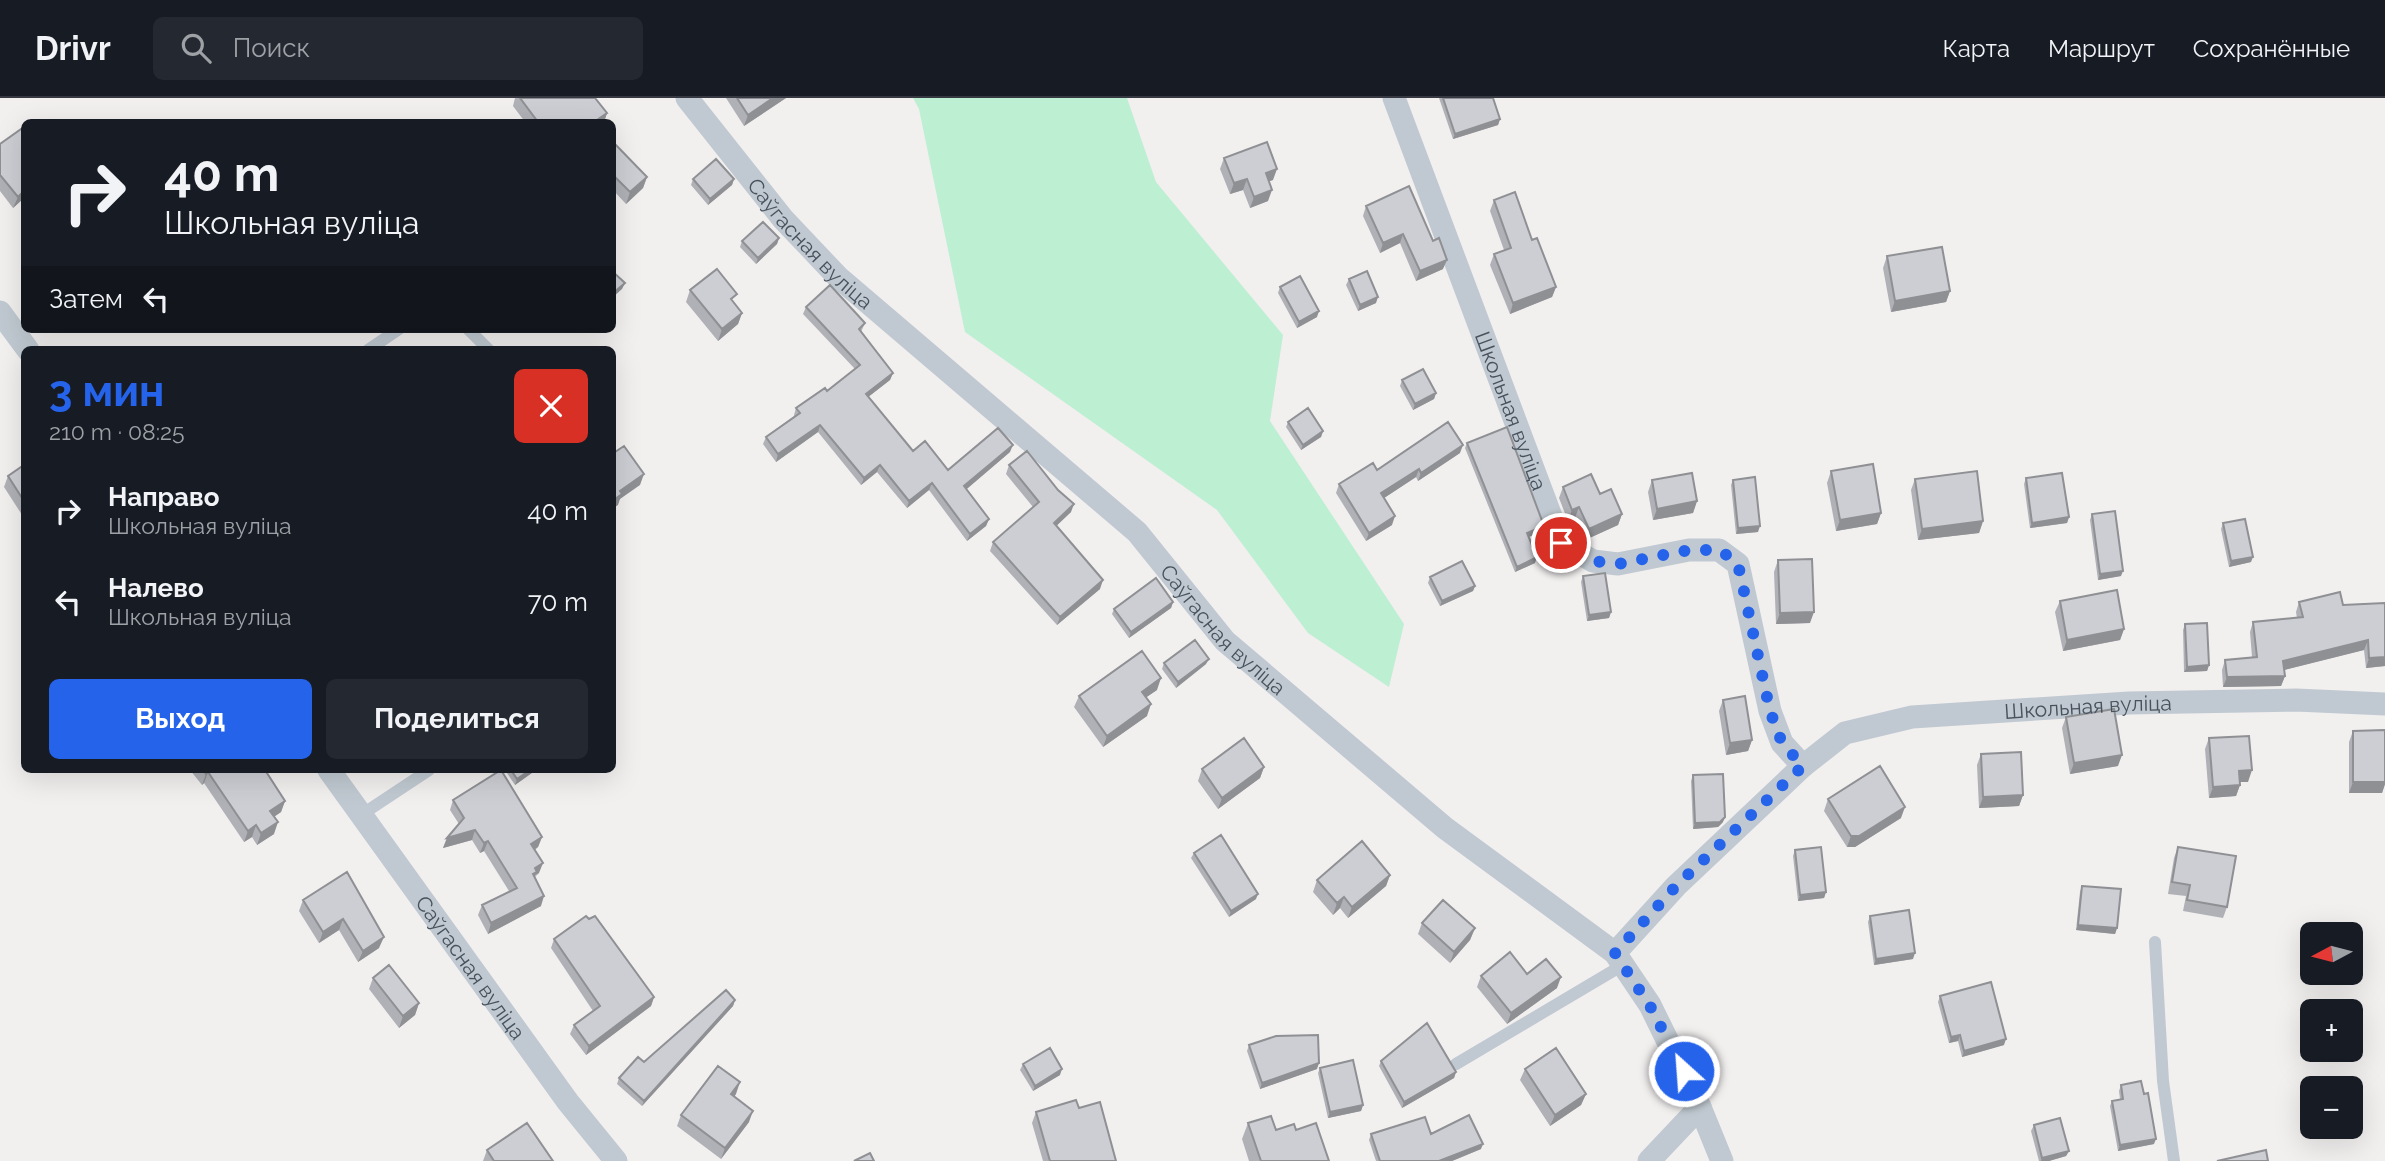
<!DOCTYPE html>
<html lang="ru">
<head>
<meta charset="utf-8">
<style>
	body { margin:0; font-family:Raleway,sans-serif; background:#242831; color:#f1f3f6; height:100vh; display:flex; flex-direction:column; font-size:26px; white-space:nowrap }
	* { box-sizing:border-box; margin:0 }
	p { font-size:23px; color:#9ea1a6 }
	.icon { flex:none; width:38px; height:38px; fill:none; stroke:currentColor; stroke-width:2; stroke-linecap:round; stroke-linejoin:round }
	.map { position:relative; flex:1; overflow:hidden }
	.panel { position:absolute; left:21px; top:248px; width:595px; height:427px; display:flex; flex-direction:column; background:#171b24; border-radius:10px; box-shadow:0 7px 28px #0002 }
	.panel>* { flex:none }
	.top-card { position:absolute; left:21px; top:21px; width:595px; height:214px; border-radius:10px; box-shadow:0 7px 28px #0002; background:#171b24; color:#f1f3f6; overflow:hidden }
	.needle { width:46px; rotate:263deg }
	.fabs { position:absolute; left:2300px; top:824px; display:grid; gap:14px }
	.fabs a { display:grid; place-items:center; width:63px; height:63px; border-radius:10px; background:#171b24; box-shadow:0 7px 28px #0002; font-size:35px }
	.pin { position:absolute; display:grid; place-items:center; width:60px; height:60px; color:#fff; margin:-30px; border:4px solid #fff; border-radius:50%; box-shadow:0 2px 7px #0007 }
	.me { position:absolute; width:77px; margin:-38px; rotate:334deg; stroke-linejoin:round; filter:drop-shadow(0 0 5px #0008) }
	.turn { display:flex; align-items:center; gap:24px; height:147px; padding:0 28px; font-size:32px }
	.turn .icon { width:91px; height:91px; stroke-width:2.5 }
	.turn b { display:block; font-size:49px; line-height:60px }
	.then { display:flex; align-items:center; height:66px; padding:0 28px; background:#0003; gap:14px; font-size:26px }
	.round { display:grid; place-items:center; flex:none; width:74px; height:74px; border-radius:10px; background:#242831 }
	.overview { display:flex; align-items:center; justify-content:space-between; height:119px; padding:0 28px }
	h1 { font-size:42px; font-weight:700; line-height:52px; color:#2563eb }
	.primary-button { display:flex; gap:14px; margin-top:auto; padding:14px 28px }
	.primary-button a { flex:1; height:80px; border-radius:10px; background:#2563eb; color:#fff; font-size:28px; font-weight:700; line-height:80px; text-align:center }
	.primary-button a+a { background:#242831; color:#f1f3f6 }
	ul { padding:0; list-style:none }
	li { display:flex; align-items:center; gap:21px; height:91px; padding:0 28px }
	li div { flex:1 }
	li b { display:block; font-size:26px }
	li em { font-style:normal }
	header { display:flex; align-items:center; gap:42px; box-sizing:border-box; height:98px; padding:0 35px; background:#171b24; border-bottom:2px solid #363941 }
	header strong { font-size:33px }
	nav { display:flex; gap:38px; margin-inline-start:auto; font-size:24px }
	.search { width:490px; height:63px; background:#242831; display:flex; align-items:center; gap:18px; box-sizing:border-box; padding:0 24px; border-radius:10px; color:#9ea1a6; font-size:26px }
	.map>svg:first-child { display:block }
</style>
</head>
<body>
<header>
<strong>Drivr</strong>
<div class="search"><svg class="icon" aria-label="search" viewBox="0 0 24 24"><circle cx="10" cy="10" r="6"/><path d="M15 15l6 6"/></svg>Поиск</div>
<nav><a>Карта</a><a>Маршрут</a><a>Сохранённые</a></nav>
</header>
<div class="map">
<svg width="2385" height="1063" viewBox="0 0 2385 1063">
	<rect width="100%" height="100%" fill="#f2efef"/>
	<path fill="#bdefd2" d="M913,0H1127L1156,84L1283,237L1270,323L1404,526L1389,589L1308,535L1217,412L965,234L919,11Z"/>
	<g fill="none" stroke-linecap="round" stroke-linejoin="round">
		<path stroke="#c0c9d1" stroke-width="12" d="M468,231L489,252
			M368,252L399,231
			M361,717L429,672
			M2155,844L2163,983L2174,1063
			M1456,966L1623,867"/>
		<g stroke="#c0c9d1" stroke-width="23">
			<path id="s1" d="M687,0L783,121L838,179L1137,434L1225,543L1445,730L1615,855L1650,907L1700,1009L1649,1063"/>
			<path id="s2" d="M1394,0L1561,445L1593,463L1618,466L1689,452H1719L1738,466L1770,613L1782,645L1803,668"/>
			<path d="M0,214L28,252"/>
			<path id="s3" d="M329,672L568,1004L616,1063"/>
			<path id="s4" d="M1615,855L1676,788L1803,668L1845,635L1912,619L2129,605L2296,602L2385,606"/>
			<path d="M1700,1009L1722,1063"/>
		</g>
	</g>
	<path fill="#afb1b6" d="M515,0H595L607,15L604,24H525L513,8Z
		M726,0H786L744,28Z
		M1439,0H1493L1500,21L1498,27L1453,41Z
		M24,29V100L13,110L0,93V46Z
		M612,43L647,79L643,90L626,106L612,91Z
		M1224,60L1273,82L1269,83L1268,103L1250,110L1243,92L1230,96L1220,71Z
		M693,81H734L732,87L708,107L691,87Z
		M1409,88L1443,171L1416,183L1400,145L1380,155L1363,118L1366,108Z
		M1494,102L1532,142L1556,189L1552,199L1510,216L1490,167L1494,156L1504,152L1490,113Z
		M779,140L777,146L756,166L740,149L742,143Z
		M1887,158L1950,193L1946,204L1891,214L1883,170Z
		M1349,181L1376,205L1358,213L1346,187Z
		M1280,189L1317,219L1297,230L1278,195Z
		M690,192L734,204L742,215L738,226L718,243L686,204Z
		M806,209L865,225L861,234L893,275L890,282L868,299L913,353L948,372L1010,354L966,391L989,421L986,428L967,443L929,392L907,410L877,374L861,387L818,334L776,364L763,346L766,339L794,318V317L796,310L827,293L855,271L803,216Z
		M1402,282L1436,295L1434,301L1413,312L1400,288Z
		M1288,324L1323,333L1321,339L1301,352L1286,329Z
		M1467,345L1544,428L1542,434L1529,439L1535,465L1515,474L1465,350Z
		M1460,355L1418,383L1416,379L1384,400L1392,427L1366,443L1336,395L1339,386L1377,372Z
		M24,367V420L4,389L8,378Z
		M1009,367L1071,414L1056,428L1100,491L1057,527L990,453L993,444L1033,409L1006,376Z
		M1831,373L1881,415L1877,426L1836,433L1827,385Z
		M2026,380L2069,419L2067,425L2030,430L2024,386Z
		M1915,381L1983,423L1979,435L1918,442L1911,392Z
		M1652,382L1697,403L1693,415L1653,422L1648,394Z
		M1733,382L1758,434L1736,436L1731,387Z
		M1563,389L1600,396L1622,416L1618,427L1585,442L1575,420L1568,423L1559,400Z
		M2092,416L2121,478L2098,482L2090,422Z
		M2223,425L2251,464L2229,469L2221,431Z
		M1778,462L1810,525L1776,526L1774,474Z
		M1583,478L1611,514L1609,520L1587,523L1581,484Z
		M1430,479L1475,488L1473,493L1440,508L1428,485Z
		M2060,503L2124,531L2120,542L2063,553L2055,514Z
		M1173,504L1171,510L1129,540L1112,516L1114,511Z
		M2299,504L2343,507L2385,505V568L2366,570L2364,552L2284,572L2285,578L2281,588L2223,589L2222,572L2225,562L2252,559L2250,534L2253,524L2297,520L2296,514Z
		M2185,526L2209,567L2207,573L2184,574L2183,532Z
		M1164,565L1206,566L1176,590L1162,571Z
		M1157,592L1146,599L1147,618L1103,649L1074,609L1079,598Z
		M1723,602L1752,642L1748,653L1726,657L1719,613Z
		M2066,619L2118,668L2070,676L2062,630Z
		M2385,632V686L2382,695H2349V644L2353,633Z
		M2209,640L2248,684H2240V687L2236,698L2209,700L2205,651Z
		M1981,656L2023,697L2019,708L1979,710L1977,667Z
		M1264,669L1260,680L1218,711L1198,683L1202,671Z
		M190,672H265L285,703L281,714L274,719V736L257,747L252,739L244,744L204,685L202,687Z
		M505,672H536L515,687Z
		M1693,677L1723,724L1718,729L1693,731L1691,683Z
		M1828,701L1901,720L1855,749H1847L1824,713Z
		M453,702L542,739L538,749L535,752L539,775L535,779L541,808L488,836L478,817L482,807L509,793L484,753L480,755L472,742L443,750L447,740L459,726L450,712Z
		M2178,749L2227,809L2223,820L2183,813L2186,798L2168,796L2174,760Z
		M1795,752L1826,794L1824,800L1798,803L1793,758Z
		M1194,755L1256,801L1229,819L1191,760Z
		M347,774L379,850L358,864L339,832L319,845L299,813L303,802Z
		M1390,777L1386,788L1348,820L1340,810L1333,817L1313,794L1317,782Z
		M2082,788L2117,830L2115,836L2076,832L2080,794Z
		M1870,818L1913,861L1874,867L1868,824Z
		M1422,825L1475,830L1470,842L1450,865L1418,836Z
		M554,841L654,899L651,908L586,957L570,936L574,927L593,913L551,850Z
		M1527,876L1557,890L1507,926L1477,889L1481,878Z
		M373,880L419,905L415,917L399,930L369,891Z
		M1940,898L2004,947L1962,959L1958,943L1949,945L1938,904Z
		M735,902L733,908L642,1008L617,986L619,980Z
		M1249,947L1317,971L1260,991L1247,953Z
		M1381,963L1456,974L1454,980L1402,1010L1379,968Z
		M1023,966L1060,977L1033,993L1020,972Z
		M1320,970L1363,1007L1361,1013L1328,1020L1318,975Z
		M1525,971L1586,996L1581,1007L1550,1028L1520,982Z
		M2121,987L2144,996L2154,1046L2118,1053L2110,1008L2112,1003L2120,1001L2119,993Z
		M736,996L734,999L749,1024L721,1061L677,1028L681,1017Z
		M1079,1010L1116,1063H1043L1032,1025L1036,1014Z
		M1248,1025L1276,1032H1296L1329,1063H1249L1242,1041Z
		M2034,1027L2069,1053L2066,1058L2049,1063H2039L2031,1033Z
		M1371,1036H1431L1481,1051L1452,1063H1376L1369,1042Z
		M487,1052L553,1063H483Z"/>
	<path fill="#8f9094" d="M773,0H786L744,28L748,17Z
		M607,15L604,24H594Z
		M1500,21L1498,27L1453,41L1455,36Z
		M1277,71L1273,82L1262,86L1266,75Z
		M647,79L643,90L626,106L630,94Z
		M734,81L732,87L708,107L710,101Z
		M1247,81L1243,92L1230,96L1234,85Z
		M1272,92L1268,103L1250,110L1254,99Z
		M24,93V100L13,110L18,99Z
		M1403,136L1400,145L1380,155L1383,145Z
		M779,140L777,146L756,166L758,160Z
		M1447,162L1443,171L1416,183L1420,173Z
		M625,185L622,191L612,200V196Z
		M1556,189L1552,199L1510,216L1513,205Z
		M1950,193L1946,204L1891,214L1895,203Z
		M1378,199L1376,205L1358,213L1360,207Z
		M1319,213L1317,219L1297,230L1299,224Z
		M742,215L738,226L718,243L722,231Z
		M893,275L890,282L863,303L866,296Z
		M1436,295L1434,301L1413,312L1415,306Z
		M820,327L818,334L776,364L778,356Z
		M1323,333L1321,339L1301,352L1303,347Z
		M1013,347L1010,354L961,396L964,388Z
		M1463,347L1460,355L1418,383L1421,375Z
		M880,367L877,374L861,387L864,380Z
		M1419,371L1416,379L1378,404L1381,395Z
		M644,376L640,387L620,401L618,407L612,411V403L620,393Z
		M932,385L929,392L907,410L909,403Z
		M1697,403L1693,415L1653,422L1657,411Z
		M1074,406L1071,414L1050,434L1054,425Z
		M1579,409L1575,420L1568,423L1572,412Z
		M1881,415L1877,426L1836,433L1840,422Z
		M1622,416L1618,427L1585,442L1589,431Z
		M1395,418L1392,427L1366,443L1369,435Z
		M2069,419L2067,425L2030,430L2032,425Z
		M989,421L986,428L967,443L970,436Z
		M1983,423L1979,435L1918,442L1922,431Z
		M1544,428L1542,434L1525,440L1527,435Z
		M1760,428L1758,434L1736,436L1738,430Z
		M1537,459L1535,465L1515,474L1517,469Z
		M2253,459L2251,464L2229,469L2231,463Z
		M2123,473L2121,478L2098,482L2100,476Z
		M1103,482L1100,491L1057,527L1060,519Z
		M1475,488L1473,493L1440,508L1442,503Z
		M1173,504L1171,510L1129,540L1131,534Z
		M1611,514L1609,520L1587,523L1589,517Z
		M1814,514L1810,525L1776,526L1780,515Z
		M2124,531L2120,542L2063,553L2067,542Z
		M2368,542L2364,552L2280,573L2283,563Z
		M2385,559V568L2366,570L2369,560Z
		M1209,561L1206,566L1176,590L1178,584Z
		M2209,567L2207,573L2184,574L2187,569Z
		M2285,578L2281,588L2223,589L2227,579Z
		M1161,580L1157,592L1138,605L1142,594Z
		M1151,606L1147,618L1103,649L1107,638Z
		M1752,642L1748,653L1726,657L1730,645Z
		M2122,657L2118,668L2070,676L2074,665Z
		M1264,669L1260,680L1218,711L1222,700Z
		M530,672H536L515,687L517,681Z
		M2252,672L2248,684H2235L2239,673Z
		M208,674L204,685L202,687L206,676Z
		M2353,684H2385V686L2382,695H2349Z
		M2240,687L2236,698L2209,700L2213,689Z
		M2023,697L2019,708L1979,710L1983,699Z
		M285,703L281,714L266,724L270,713Z
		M1905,709L1901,720L1855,749H1847L1851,738Z
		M1725,719L1723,724L1718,729L1693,731L1695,725Z
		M278,724L274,736L257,747L261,735Z
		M256,727L252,739L244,744L248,733Z
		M475,732L472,742L443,750L447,740Z
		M542,739L538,749L527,756L531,746Z
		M488,743L484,753L480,755L484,745Z
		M543,765L539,775L535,777L533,784L529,786L535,770Z
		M1390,777L1386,788L1348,820L1352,809Z
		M1826,794L1824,800L1798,803L1800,797Z
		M1258,796L1256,801L1229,819L1231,813Z
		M544,798L541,808L488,836L491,825Z
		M1344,799L1340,810L1333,817L1337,805Z
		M343,821L339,832L319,845L323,834Z
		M2078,827L2117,830L2115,836L2076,832Z
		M1475,830L1470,842L1450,865L1454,854Z
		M384,839L379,850L358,864L363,853Z
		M1915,855L1913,861L1874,867L1876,861Z
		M1561,879L1557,890L1507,926L1511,915Z
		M654,899L651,908L586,957L589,948Z
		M735,902L733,908L642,1008L644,1003Z
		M419,905L415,917L399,930L403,918Z
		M1960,937L1958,943L1949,945L1951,939Z
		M2006,941L2004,947L1962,959L1964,953Z
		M1319,965L1317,971L1260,991L1262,985Z
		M1062,971L1060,977L1033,993L1035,988Z
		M1456,974L1454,980L1402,1010L1404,1004Z
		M740,984L736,996L727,1008L731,996Z
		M1586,996L1581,1007L1550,1028L1555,1017Z
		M1363,1007L1361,1013L1328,1020L1330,1014Z
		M753,1013L749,1024L721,1061L725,1050Z
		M2156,1041L2154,1046L2118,1053L2120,1047Z
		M1483,1046L1481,1051L1452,1063H1439Z
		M2069,1053L2066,1058L2049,1063H2041L2042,1060Z"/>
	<path fill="#ccced4" stroke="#8f9094" stroke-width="2" d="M520,0H595L607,15L594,24H538Z
		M737,0H773L748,17Z
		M1443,0H1493L1500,21L1455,36Z
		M24,29V93L18,99L0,77V46Z
		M612,43L647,79L630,94L612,76Z
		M1267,44L1277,71L1266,75L1272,92L1254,99L1247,81L1234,85L1224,60Z
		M716,61L734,81L710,101L693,81Z
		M1409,88L1433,143L1439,140L1447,162L1420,173L1403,136L1383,145L1366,108Z
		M1515,94L1532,142L1537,140L1556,189L1513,205L1494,156L1511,150L1494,102Z
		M763,124L779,140L758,160L742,143Z
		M1942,149L1950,193L1895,203L1887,158Z
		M717,171L737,196L731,201L742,215L722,231L690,192Z
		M612,173L625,185L612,196Z
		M1367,173L1378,199L1360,207L1349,181Z
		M1300,178L1319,213L1299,224L1280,189Z
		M830,187L865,225L859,231L893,275L866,296L913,353L925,343L948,372L998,330L1013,347L964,388L989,421L970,436L932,385L909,403L880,367L864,380L820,327L778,356L766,339L800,315L796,310L825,290L827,293L860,267L806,209Z
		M1423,271L1436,295L1415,306L1402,282Z
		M1308,310L1323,333L1303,347L1288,324Z
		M1448,324L1463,347L1421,375L1419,371L1381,395L1395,418L1369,435L1339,386L1373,365L1377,372Z
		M1507,329L1544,428L1527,435L1537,459L1517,469L1467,345Z
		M624,348L644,376L620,393L622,396L612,403V356Z
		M1027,353L1058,392L1074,406L1054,425L1103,482L1060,519L993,444L1039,404L1009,367Z
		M1873,366L1881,415L1840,422L1831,373Z
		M24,367V403L8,378Z
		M1977,373L1983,423L1922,431L1915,381Z
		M1692,375L1697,403L1657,411L1652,382Z
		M2062,375L2069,419L2032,425L2026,380Z
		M1591,376L1600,396L1611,391L1622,416L1589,431L1579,409L1572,412L1563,389Z
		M1755,379L1760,428L1738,430L1733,382Z
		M2115,413L2123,473L2100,476L2092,416Z
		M2245,421L2253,459L2231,463L2223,425Z
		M1812,461L1814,514L1780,515L1778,462Z
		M1462,463L1475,488L1442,503L1430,479Z
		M1605,475L1611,514L1589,517L1583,478Z
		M1156,480L1173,504L1131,534L1114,511Z
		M2117,492L2124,531L2067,542L2060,503Z
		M2340,494L2343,507L2385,505V559L2369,560L2368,542L2283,563L2285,578L2227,579L2225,562L2257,559L2253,524L2303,519L2299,504Z
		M2207,525L2209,567L2187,569L2185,526Z
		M1195,542L1209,561L1178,584L1164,565Z
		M1142,553L1161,580L1142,594L1151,606L1107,638L1079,598Z
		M1745,598L1752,642L1730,645L1723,602Z
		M2114,611L2122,657L2074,665L2066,619Z
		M2385,632V684H2353V633Z
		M2249,638L2252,672L2239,673L2240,687L2213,689L2209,640Z
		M1244,640L1264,669L1222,700L1202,671Z
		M2021,654L2023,697L1983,699L1981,656Z
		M1880,668L1905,709L1859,738H1851L1828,701Z
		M203,672H265L285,703L270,713L278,724L261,735L256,727L248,733L208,674L206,676Z
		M501,672L542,739L531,746L543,765L535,770L537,774L533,776L544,798L491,825L482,807L517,790L488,743L484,745L475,732L447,740L464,720L453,702Z
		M511,672H530L517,681Z
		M1723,676L1725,719L1720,724L1695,725L1693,677Z
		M1221,737L1258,796L1231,813L1194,755Z
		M1362,743L1390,777L1352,809L1344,799L1337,805L1317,782Z
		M1821,749L1826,794L1800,797L1795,752Z
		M2178,749L2236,758L2227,809L2187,802L2190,787L2172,784Z
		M347,774L384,839L363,853L343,821L323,834L303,802Z
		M2082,788L2121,791L2117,830L2078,827Z
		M1443,802L1475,830L1454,854L1422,825Z
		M1909,812L1915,855L1876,861L1870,818Z
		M586,818L589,821L595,818L654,899L589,948L574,927L600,908L554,841Z
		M1510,854L1527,876L1546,861L1561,879L1511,915L1481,878Z
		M389,867L419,905L403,918L373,880Z
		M1991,884L2006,941L1964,953L1960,937L1951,939L1940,898Z
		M726,892L735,902L644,1003L619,980L638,959L644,964Z
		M1427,925L1456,974L1404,1004L1381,963Z
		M1318,937L1319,965L1262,985L1249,947L1276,938Z
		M1050,950L1062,971L1035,988L1023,966Z
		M1556,950L1586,996L1555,1017L1525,971Z
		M1353,962L1363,1007L1330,1014L1320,970Z
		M718,968L740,984L731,996L753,1013L725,1050L681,1017Z
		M2141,983L2144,996L2148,995L2156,1041L2120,1047L2112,1003L2123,1001L2121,987Z
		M1076,1002L1079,1010L1100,1004L1116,1063H1050L1036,1014Z
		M1469,1017L1483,1046L1439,1063H1380L1371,1036L1425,1019L1431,1036Z
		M1271,1018L1276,1032L1294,1026L1296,1032L1316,1025L1329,1063H1261L1248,1025Z
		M2060,1020L2069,1053L2042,1060L2034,1027Z
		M527,1025L553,1063H494L487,1052Z
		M2266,1052L2268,1063H2217Z
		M870,1055L874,1063H854Z"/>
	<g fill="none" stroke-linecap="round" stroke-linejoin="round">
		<path stroke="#2563eb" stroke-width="12" stroke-dasharray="0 21.6" d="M1561,445L1593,463L1618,466L1689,452H1720L1738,466L1770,613L1782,645L1803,668L1676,788L1615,855L1650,908L1684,973"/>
	</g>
	<g text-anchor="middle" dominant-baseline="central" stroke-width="5" stroke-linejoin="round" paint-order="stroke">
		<g font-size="21" fill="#47525d" stroke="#fff">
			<text stroke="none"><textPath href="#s1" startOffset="191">Саўгасная вуліца</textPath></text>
			<text stroke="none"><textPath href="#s2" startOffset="334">Школьная вуліца</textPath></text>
			<text stroke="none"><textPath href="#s1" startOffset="758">Саўгасная вуліца</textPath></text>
			<text stroke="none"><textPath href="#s4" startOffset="564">Школьная вуліца</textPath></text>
			<text stroke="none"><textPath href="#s3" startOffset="243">Саўгасная вуліца</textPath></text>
		</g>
	</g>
</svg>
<div class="fabs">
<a><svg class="needle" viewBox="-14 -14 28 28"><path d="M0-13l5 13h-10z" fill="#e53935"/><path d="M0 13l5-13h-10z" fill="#9ea1a6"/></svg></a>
<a>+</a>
<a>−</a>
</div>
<div class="pin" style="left:1561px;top:445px;background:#d93025"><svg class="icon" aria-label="arrive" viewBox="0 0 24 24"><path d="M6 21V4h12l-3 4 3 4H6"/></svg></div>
<svg class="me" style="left:1684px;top:973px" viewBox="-20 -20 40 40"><circle r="17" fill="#2563eb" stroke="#fff" stroke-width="3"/><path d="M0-11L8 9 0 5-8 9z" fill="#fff"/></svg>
<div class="top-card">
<div class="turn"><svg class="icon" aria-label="right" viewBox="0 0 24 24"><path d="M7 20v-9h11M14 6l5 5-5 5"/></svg><div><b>40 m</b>Школьная вуліца</div></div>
<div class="then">Затем<svg class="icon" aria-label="left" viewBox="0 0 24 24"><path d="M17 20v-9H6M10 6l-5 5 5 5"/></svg></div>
</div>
<section class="panel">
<div class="overview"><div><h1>3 мин</h1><p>210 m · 08:25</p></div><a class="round" style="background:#d93025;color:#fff"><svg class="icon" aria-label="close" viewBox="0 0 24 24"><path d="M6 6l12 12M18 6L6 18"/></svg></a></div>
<ul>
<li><svg class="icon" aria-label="right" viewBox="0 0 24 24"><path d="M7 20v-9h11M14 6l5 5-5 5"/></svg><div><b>Направо</b><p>Школьная вуліца</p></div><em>40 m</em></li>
<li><svg class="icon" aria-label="left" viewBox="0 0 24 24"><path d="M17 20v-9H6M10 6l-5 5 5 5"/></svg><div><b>Налево</b><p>Школьная вуліца</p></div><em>70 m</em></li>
</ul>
<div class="primary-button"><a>Выход</a><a>Поделиться</a></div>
</section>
</div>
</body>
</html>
